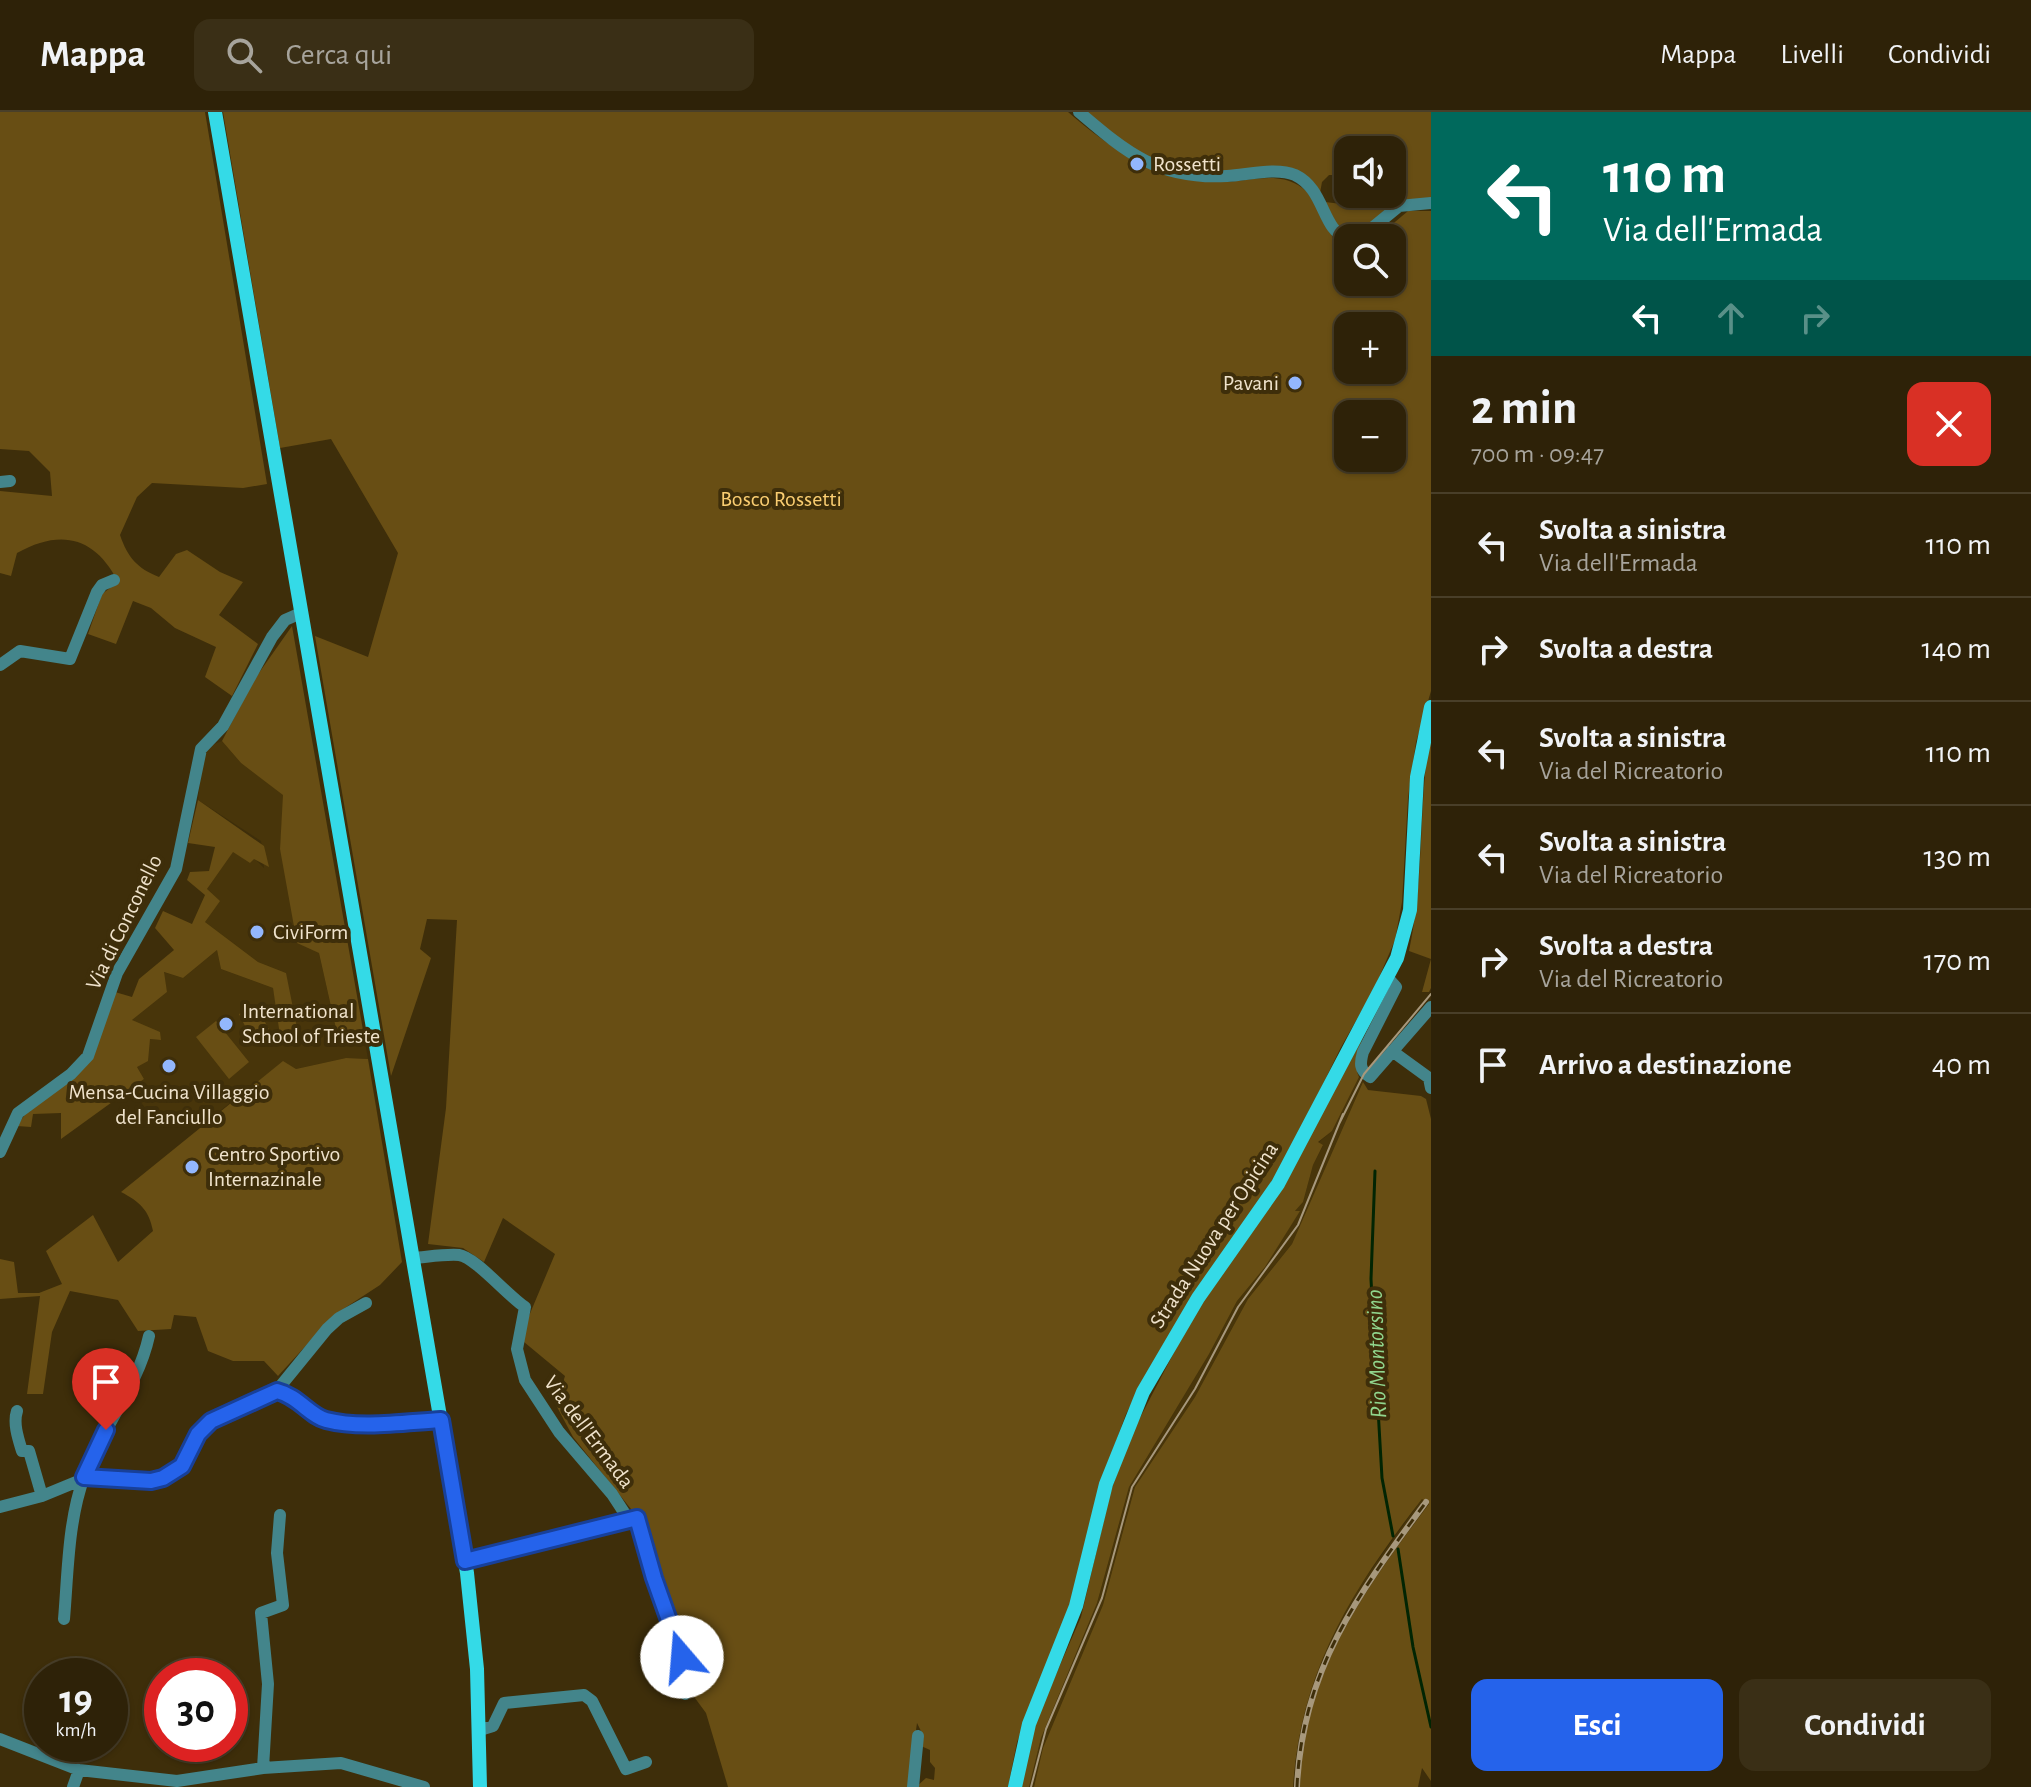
<!DOCTYPE html>
<html lang="it">
<head>
<meta charset="utf-8">
<style>
	body { margin:0; font-family:"Alegreya Sans",sans-serif; background:#3a2f16; color:#f1f3f6; height:100vh; display:flex; flex-direction:column; font-size:30px; white-space:nowrap }
	* { box-sizing:border-box; margin:0 }
	p { font-size:26px; color:#a7a49c }
	.icon { flex:none; width:44px; height:44px; fill:none; stroke:currentColor; stroke-width:2; stroke-linecap:round; stroke-linejoin:round }
	.map { position:relative; flex:1; overflow:hidden }
	.details { display:flex; flex-direction:column; background:#2e2208; width:600px }
	.details>* { flex:none }
	.banner { background:#00695c; color:#fff; overflow:hidden }
	.fabs { position:absolute; left:1334px; top:24px; display:grid; gap:16px }
	.fabs a { display:grid; place-items:center; width:72px; height:72px; border-radius:16px; background:#2e2208; box-shadow:0 2px 6px #0004,0 0 0 2px #493f29; font-size:40px }
	.speed { position:absolute; left:24px; top:1546px; display:flex; gap:16px; font-size:40px; font-weight:700; text-align:center }
	.speed>* { display:grid; place-content:center; width:104px; height:104px; border-radius:50%; background:#2e2208; box-shadow:0 2px 6px #0004,0 0 0 2px #493f29; line-height:1 }
	.speed small { font-size:20px; font-weight:400 }
	.speed .limit { border:12px solid #d22; background:#fff; color:#111 }
	.pin { position:absolute; display:grid; place-items:center; width:68px; height:68px; color:#fff; margin:-82px -34px; border-radius:50% 50% 50% 0; rotate:-45deg; box-shadow:0 0 8px #0007 }
	.pin .icon { rotate:45deg }
	.me { position:absolute; width:88px; margin:-44px; rotate:342deg; stroke-linejoin:round; filter:drop-shadow(0 0 6px #0008) }
	.turn { display:flex; align-items:center; gap:28px; height:168px; padding:0 40px; font-size:36px }
	.turn .icon { width:104px; height:104px; stroke-width:2.5 }
	.turn b { display:block; font-size:56px; line-height:68px }
	.lanes { display:flex; align-items:center; height:76px; padding:0 40px; background:#0003; justify-content:center; gap:40px; direction:ltr }
	.lanes .off { opacity:.35 }
	.round { display:grid; place-items:center; flex:none; width:84px; height:84px; border-radius:16px; background:#3a2f16 }
	.headline { display:flex; align-items:center; justify-content:space-between; height:136px; padding:0 40px }
	h1 { font-size:48px; font-weight:700; line-height:60px }
	.button { display:flex; gap:16px; margin-top:auto; padding:16px 40px }
	.button a { flex:1; height:92px; border-radius:16px; background:#2563eb; color:#fff; font-size:32px; font-weight:700; line-height:92px; text-align:center }
	.button a+a { background:#3a2f16; color:#f1f3f6 }
	ul { padding:0; list-style:none }
	li { display:flex; align-items:center; gap:24px; height:104px; padding:0 40px; border-top:2px solid #493f29 }
	li div { flex:1 }
	li b { display:block; font-size:30px }
	li em { font-style:normal }
	header { display:flex; align-items:center; gap:48px; box-sizing:border-box; height:112px; padding:0 40px; background:#2e2208; border-bottom:2px solid #493f29 }
	header strong { font-size:38px }
	nav { display:flex; gap:44px; margin-inline-start:auto; font-size:28px }
	.search { width:560px; height:72px; background:#3a2f16; display:flex; align-items:center; gap:20px; box-sizing:border-box; padding:0 28px; border-radius:16px; color:#a7a49c; font-size:30px }
	main { display:flex; flex:1; min-height:0 }
	.map>svg:first-child { display:block }
</style>
</head>
<body>
<header>
<strong>Mappa</strong>
<div class="search"><svg class="icon" aria-label="search" viewBox="0 0 24 24"><circle cx="10" cy="10" r="6"/><path d="M15 15l6 6"/></svg>Cerca qui</div>
<nav><a>Mappa</a><a>Livelli</a><a>Condividi</a></nav>
</header>
<main>
<div class="map">
<svg width="1431" height="1675" viewBox="0 0 1431 1675">
	<rect width="100%" height="100%" fill="#3e2e0a"/>
	<path fill="#48350a" d="M222,629L241,651L284,683L280,737L319,841L339,930L353,926L363,918L368,947L346,946L296,957L283,950L203,1012L152,1005L130,976L144,967L137,955L150,927L160,928L132,908L167,880L163,860L183,866L217,838L221,857L273,876L276,891L286,861L258,850L205,810L207,777L233,739L250,751L254,746L264,756L261,729L198,688L202,647L209,634Z
		M1359,965L1363,970L1292,1132L1248,1187L1195,1285L1135,1375L1103,1493L1043,1636L1034,1675H1029L1041,1626L1097,1491L1129,1375L1209,1242L1237,1189L1265,1155L1299,1099H1295L1303,1090L1313,1053L1323,1034L1318,1031L1332,1019Z
		M1422,1387L1429,1392L1363,1482L1329,1547L1305,1621L1300,1675H1293L1305,1595L1324,1537L1356,1479Z"/>
	<path fill="#684e14" fill-rule="evenodd" d="M0,0H205L267,372L243,376L152,371L137,385L120,423C128,446 137,456 159,465L176,442L187,438L220,460L243,470L219,503L258,532L232,584L205,565L216,535L175,516L151,496L133,489L116,532L88,522L102,482L118,470C95,424 60,417 17,441L11,464L0,461V379L52,384L50,360L29,339L0,337Z
		M223,0H1068C1115,40 1161,72 1226,70C1250,69 1275,60 1298,73C1321,87 1324,112 1337,133L1348,137L1345,143L1348,170H1392V126H1376L1408,99H1431V579L1416,630L1408,686L1402,790L1395,828L1375,875L1340,937L1287,1046L1149,1257L1126,1302L1099,1376L1078,1471L1017,1630L1008,1675H916L926,1666L934,1668L935,1656L930,1650V1638L921,1634L923,1623L917,1611L908,1675H728L706,1601L692,1582L688,1539L654,1451L643,1403L631,1397L573,1325L556,1293L565,1264L524,1230L526,1211L555,1142L503,1106L484,1150L463,1136L428,1132L446,996L457,808L427,807L420,837L431,846L391,964L315,524L368,545L398,441L331,327L280,336ZM1348,214H1392V258H1348ZM1348,302H1392V346H1348Z
		M1086,0H1431V87L1397,91L1358,123C1336,123 1333,107 1325,90L1342,92L1345,63H1329L1322,70L1320,81L1303,63L1215,60L1153,48L1129,37ZM1348,38H1392V82H1348Z
		M292,514L363,918L353,926L339,930L319,841L297,831L280,737L283,683L241,651L222,629L254,568Z
		M1431,615V876L1429,880H1422L1431,847L1409,839C1425,766 1418,689 1431,615Z
		M198,688L264,734L269,755L254,747L250,751L233,740L207,777L220,789L205,810L258,850L286,861L297,916L281,930L273,876L221,857L217,838L183,866L164,860L167,880L132,908L160,920L161,928L150,927L148,949L137,955L144,967L61,1027V1001L33,1002L31,1015L17,1014L26,1001L74,965L115,880L132,885L139,867L174,838L155,816L163,799L192,812L205,783L187,768L190,760L209,759L215,735L188,731Z
		M1391,873C1379,897 1347,940 1359,965L1332,1019L1318,1030L1323,1033L1313,1053L1303,1090L1295,1099H1300L1265,1155L1237,1189L1209,1242L1129,1375L1097,1491L1041,1626L1029,1675H1021L1034,1613L1081,1505L1110,1382L1130,1325L1193,1204L1282,1076Z
		M256,893L273,925L255,934L239,902Z
		M216,909L249,950L229,967L196,925Z
		M346,946L368,947L402,1150L380,1173L334,1203L278,1264L264,1249H233L208,1239L196,1205L174,1203L171,1217L138,1219L118,1188L70,1179L52,1220L43,1282H27L40,1184L0,1187V1147L14,1150L18,1181H39L62,1172L46,1139L93,1103L118,1150L153,1119C149,1098 140,1090 121,1080L283,949L296,957Z
		M1363,970L1368,978L1421,984L1426,987L1431,1007V1669L1422,1656L1418,1675H1300C1304,1560 1363,1480 1429,1392L1422,1387C1352,1477 1301,1558 1293,1675H1034L1043,1636L1103,1493L1135,1375L1195,1285L1248,1187L1292,1132Z"/>
	<g fill="none" stroke-linecap="round" stroke-linejoin="round">
		<path stroke="#012503" stroke-width="3" d="M1375,1059L1371,1167L1375,1245L1382,1366L1393,1424
			M1398,1437L1413,1535L1431,1615"/>
		<path stroke="#43858b" stroke-width="12" d="M1079,0C1127,41 1159,68 1227,64C1247,63 1276,55 1295,63C1326,78 1321,118 1348,127
			M1360,126L1399,94L1431,91
			M0,370L10,369
			M0,553L20,539L70,547L97,480L102,473L114,468
			M1387,865L1396,875L1363,940C1360,951 1359,958 1370,965L1431,895
			M1392,939L1429,966L1431,976
			M0,1040L18,1001L71,962L88,944L117,861L176,757L201,637L223,614L272,525L285,508L301,501
			M413,1146C427,1145 444,1142 459,1143C475,1145 508,1184 525,1195L517,1237L525,1268L559,1320L612,1382L629,1408L637,1406L654,1466L682,1545L685,1582
			M277,1279C298,1284 311,1304 326,1308C360,1317 406,1310 441,1308
			M17,1299C13,1311 18,1326 22,1339H29L42,1384
			M0,1395L42,1384L93,1363L151,1369L174,1360L182,1354L205,1314L218,1305L274,1282L327,1217L339,1206L366,1191
			M465,1449L629,1408
			M64,1507C68,1460 68,1409 84,1365C101,1317 138,1275 149,1224
			M480,1618L493,1614L504,1591L584,1583L592,1589L626,1657L646,1650
			M0,1627L79,1658
			M263,1656L268,1572L261,1501L283,1493L277,1441L280,1403
			M73,1675L79,1658L177,1669L263,1656L341,1651L424,1675
			M913,1675L918,1624"/>
		<path stroke="#34dae7" stroke-width="14" d="M215,0L467,1461L477,1557L480,1675
			M1015,1675L1029,1612L1076,1494L1106,1372L1143,1280L1198,1186L1278,1072L1397,846L1410,798L1417,665L1431,595"/>
		<path stroke="#a7987c" stroke-width="2" d="M1339,1012L1364,962L1431,882
			M1031,1675L1046,1617L1102,1486L1132,1375L1195,1277L1238,1195L1298,1113L1343,1002"/>
		<defs>
			<path id="rail" d="M1297,1675C1302,1557 1359,1481 1426,1390"/>
		</defs>
		<use href="#rail" stroke="#a7987c" stroke-width="6"/>
		<use href="#rail" stroke="#3e2e0a" stroke-width="3" stroke-dasharray="9" stroke-linecap="butt"/>
	</g>
	<g fill="none" stroke-linecap="round" stroke-linejoin="round">
		<defs>
			<path id="route" d="M106,1318L84,1365L151,1369L163,1366L182,1354L198,1322L211,1309L277,1279C298,1284 310,1304 326,1308C360,1317 406,1310 441,1308L465,1449L637,1406L654,1466L682,1545"/>
		</defs>
		<use href="#route" stroke="#184099" stroke-width="20"/>
		<use href="#route" stroke="#2563eb" stroke-width="14"/>
	</g>
	<g fill="#93b7fd" stroke="#3e2e0a" stroke-width="3">
		<circle cx="1137" cy="52" r="8"/>
		<circle cx="1295" cy="271" r="8"/>
		<circle cx="257" cy="820" r="8"/>
		<circle cx="226" cy="912" r="8"/>
		<circle cx="169" cy="954" r="8"/>
		<circle cx="192" cy="1055" r="8"/>
	</g>
	<g text-anchor="middle" dominant-baseline="central" stroke-width="8" stroke-linejoin="round" paint-order="stroke">
		<g font-size="22" fill="#f0e3cc" stroke="#3e2e0a" text-anchor="start">
			<text x="1153" y="52">Rossetti</text>
			<text x="1279" y="271" text-anchor="end">Pavani</text>
			<text x="273" y="820">CiviForm</text>
			<text x="242" y="899">International<tspan x="242" dy="25">School of Trieste</tspan></text>
			<text x="169" y="980" text-anchor="middle">Mensa-Cucina Villaggio<tspan x="169" dy="25">del Fanciullo</tspan></text>
			<text x="208" y="1042">Centro Sportivo<tspan x="208" dy="25">Internazinale</tspan></text>
		</g>
		<g font-size="22" fill="#facd71" stroke="#3e2e0a">
			<text x="781" y="387">Bosco Rossetti</text>
		</g>
		<g font-size="22" fill="#f0e3cc" stroke="#3e2e0a">
			<text transform="translate(124 810) rotate(-64)">Via di Conconello</text>
			<text transform="translate(1214 1123) rotate(-57)">Strada Nuova per Opicina</text>
			<text transform="translate(589 1320) rotate(53)">Via dell'Ermada</text>
		</g>
		<g font-size="24" font-style="italic" fill="#91d68d" stroke="#3e2e0a">
			<text transform="translate(1377 1242) rotate(-92)">Rio Montorsino</text>
		</g>
	</g>
</svg>
<div class="fabs">
<a><svg class="icon" aria-label="sound" viewBox="0 0 24 24"><path d="M4 9h4l5-4v14l-5-4H4zM17 9q2 3 0 6"/></svg></a>
<a><svg class="icon" aria-label="search" viewBox="0 0 24 24"><circle cx="10" cy="10" r="6"/><path d="M15 15l6 6"/></svg></a>
<a>+</a>
<a>−</a>
</div>
<div class="speed"><div>19<small>km/h</small></div><div class="limit">30</div></div>
<div class="pin" style="left:106px;top:1318px;background:#d93025"><svg class="icon" aria-label="arrive" viewBox="0 0 24 24"><path d="M6 21V4h12l-3 4 3 4H6"/></svg></div>
<svg class="me" style="left:682px;top:1545px" viewBox="-20 -20 40 40"><circle r="19" fill="#fff"/><path d="M0-13L10 11 0 6-10 11z" fill="#2563eb"/></svg>
</div>
<section class="details">
<div class="banner">
<div class="turn"><svg class="icon" aria-label="left" viewBox="0 0 24 24"><path d="M17 20v-9H6M10 6l-5 5 5 5"/></svg><div><b>110 m</b>Via dell'Ermada</div></div>
<div class="lanes"><svg class="icon" aria-label="left" viewBox="0 0 24 24"><path d="M17 20v-9H6M10 6l-5 5 5 5"/></svg><svg class="icon off" aria-label="ahead" viewBox="0 0 24 24"><path d="M12 20V5M6 11l6-6 6 6"/></svg><svg class="icon off" aria-label="right" viewBox="0 0 24 24"><path d="M7 20v-9h11M14 6l5 5-5 5"/></svg></div>
</div>
<div class="headline"><div><h1>2 min</h1><p>700 m · 09:47</p></div><a class="round" style="background:#d93025;color:#fff"><svg class="icon" aria-label="close" viewBox="0 0 24 24"><path d="M6 6l12 12M18 6L6 18"/></svg></a></div>
<ul>
<li><svg class="icon" aria-label="left" viewBox="0 0 24 24"><path d="M17 20v-9H6M10 6l-5 5 5 5"/></svg><div><b>Svolta a sinistra</b><p>Via dell'Ermada</p></div><em>110 m</em></li>
<li><svg class="icon" aria-label="right" viewBox="0 0 24 24"><path d="M7 20v-9h11M14 6l5 5-5 5"/></svg><div><b>Svolta a destra</b></div><em>140 m</em></li>
<li><svg class="icon" aria-label="left" viewBox="0 0 24 24"><path d="M17 20v-9H6M10 6l-5 5 5 5"/></svg><div><b>Svolta a sinistra</b><p>Via del Ricreatorio</p></div><em>110 m</em></li>
<li><svg class="icon" aria-label="left" viewBox="0 0 24 24"><path d="M17 20v-9H6M10 6l-5 5 5 5"/></svg><div><b>Svolta a sinistra</b><p>Via del Ricreatorio</p></div><em>130 m</em></li>
<li><svg class="icon" aria-label="right" viewBox="0 0 24 24"><path d="M7 20v-9h11M14 6l5 5-5 5"/></svg><div><b>Svolta a destra</b><p>Via del Ricreatorio</p></div><em>170 m</em></li>
<li><svg class="icon" aria-label="arrive" viewBox="0 0 24 24"><path d="M6 21V4h12l-3 4 3 4H6"/></svg><div><b>Arrivo a destinazione</b></div><em>40 m</em></li>
</ul>
<div class="button"><a>Esci</a><a>Condividi</a></div>
</section>
</main>
</body>
</html>
